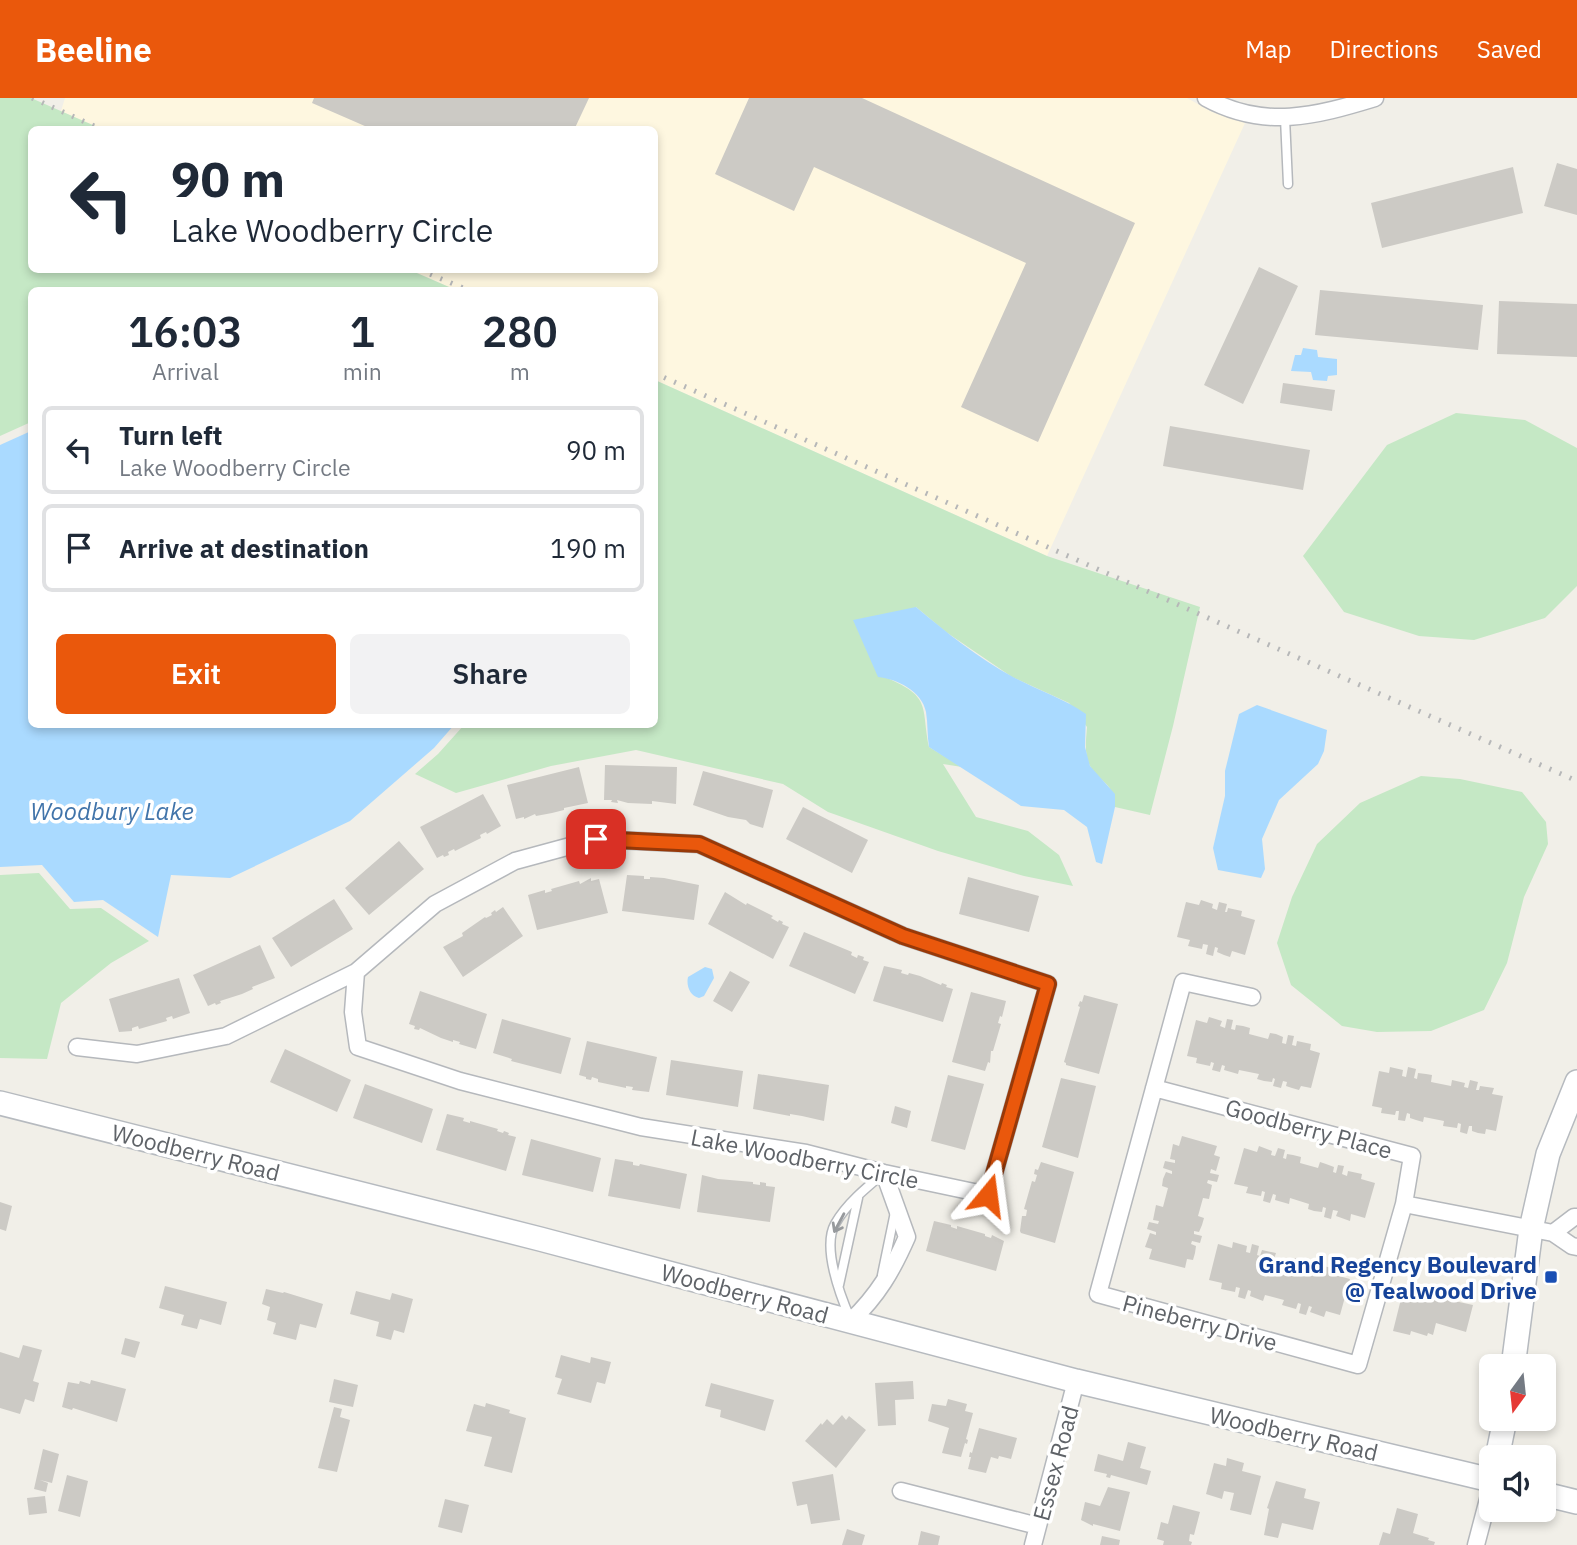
<!DOCTYPE html>
<html lang="en">
<head>
<meta charset="utf-8">
<style>
	body { margin:0; font-family:"IBM Plex Sans",sans-serif; background:#f2f2f3; color:#1f2937; height:100vh; display:flex; flex-direction:column; font-size:26px; white-space:nowrap }
	* { box-sizing:border-box; margin:0 }
	p { font-size:23px; color:#747a83 }
	.icon { flex:none; width:38px; height:38px; fill:none; stroke:currentColor; stroke-width:2; stroke-linecap:round; stroke-linejoin:round }
	.map { position:relative; flex:1; overflow:hidden }
	.drawer { position:absolute; left:28px; top:189px; width:630px; height:441px; display:flex; flex-direction:column; background:#fff; border-radius:10px; box-shadow:0 4px 10px #0003 }
	.drawer>* { flex:none }
	.hud { position:absolute; left:28px; top:28px; width:630px; height:147px; border-radius:10px; box-shadow:0 4px 10px #0003; background:#fff; color:#1f2937; overflow:hidden }
	.needle { width:46px; rotate:195deg }
	.controls { position:absolute; left:1479px; top:1256px; display:grid; gap:14px }
	.controls a { display:grid; place-items:center; width:77px; height:77px; border-radius:10px; background:#fff; box-shadow:0 4px 10px #0003; font-size:35px }
	.pin { position:absolute; display:grid; place-items:center; width:60px; height:60px; color:#fff; margin:-30px; border-radius:14px; box-shadow:0 4px 10px #0006 }
	.me { position:absolute; width:77px; margin:-38px; rotate:16deg; stroke-linejoin:round; filter:drop-shadow(0 0 5px #0008) }
	.turn { display:flex; align-items:center; gap:24px; height:147px; padding:0 28px; font-size:32px }
	.turn .icon { width:91px; height:91px; stroke-width:2.5 }
	.turn b { display:block; font-size:49px; line-height:60px }
	.eta { display:flex; justify-content:space-evenly; align-items:center; height:119px; text-align:center }
	.eta b { font-size:42px; font-weight:600; line-height:49px }
	.action { display:flex; gap:14px; margin-top:auto; padding:14px 28px }
	.action a { flex:1; height:80px; border-radius:10px; background:#ea580c; color:#fff; font-size:28px; font-weight:600; line-height:80px; text-align:center }
	.action a+a { background:#f2f2f3; color:#1f2937 }
	ul { padding:0; list-style:none }
	li { display:flex; align-items:center; gap:21px; height:88px; margin:0 14px 10px; padding:0 14px; border:4px solid #e0e1e3; border-radius:10px }
	li div { flex:1 }
	li b { display:block; font-size:26px }
	li em { font-style:normal }
	header { display:flex; align-items:center; gap:42px; box-sizing:border-box; height:98px; padding:0 35px; background:#ea580c; color:#fff }
	header strong { font-size:33px }
	nav { display:flex; gap:38px; margin-inline-start:auto; font-size:24px }
	.map>svg:first-child { display:block }
</style>
</head>
<body>
<header>
<strong>Beeline</strong>
<nav><a>Map</a><a>Directions</a><a>Saved</a></nav>
</header>
<div class="map">
<svg width="1577" height="1447" viewBox="0 0 1577 1447">
	<rect width="100%" height="100%" fill="#f1efe8"/>
	<path fill="#fef7e0" d="M65,0H1187L1212,14L1245,25L1047,458L655,282L654,192H456L410,172H654V32H102L61,13Z"/>
	<path fill="#c5e8c5" d="M0,0H31L102,31L32,32V172H410L456,192H32L31,324L0,338Z
		M655,282L1047,458L1200,509L1173,628L1150,717L1115,709C1114,684 1100,685 1090,668C1084,656 1086,642 1087,629L1069,605L1012,579L946,534L916,509L887,580C932,599 921,609 929,649L962,669L943,666L976,719L1028,733L1059,757L1073,788L1024,778L938,753L828,714L783,686L636,652L551,668L456,695L415,676L438,656L464,627L654,626Z
		M1456,315L1525,322L1577,350V488L1545,520L1474,542L1419,538L1344,514L1303,458L1387,347Z
		M1421,678L1460,681L1522,694L1546,724L1548,746L1524,799L1507,865L1484,912L1431,933L1377,934L1342,928L1291,887L1277,845L1292,799L1317,746L1360,705Z
		M39,775L70,811L101,810L149,843L111,865L61,905L47,961L0,960V777Z"/>
	<path fill="#aadaff" d="M1303,250L1317,252L1318,259L1337,261V277L1328,278L1327,283L1313,282L1311,274L1291,273L1295,257H1301Z
		M31,333L32,626L454,627L434,650L350,723L230,780L171,777L158,839L103,802L74,804L42,767L0,769V347Z
		M916,509C946,534 978,560 1013,579C1037,592 1063,600 1086,616L1085,649L1090,668L1115,696V709L1102,766L1096,764L1087,729L1064,712L1021,708L929,649C927,637 928,626 926,614C922,593 897,581 878,579L853,522Z
		M1257,607L1327,632L1324,653L1318,666L1279,702L1262,741L1265,771L1261,780L1218,772L1213,750L1225,698V673L1239,616Z
		M705,869L712,871L714,880L704,898L699,900C690,898 686,888 688,879Z"/>
	<path fill="#cccac5" d="M314,0H589L574,32H374L312,5Z
		M749,0H862L1135,125L1038,344L961,309L1026,165L814,69L794,113L715,76Z
		M1557,65L1577,71V117L1544,108Z
		M1513,69L1523,115L1382,150L1371,105Z
		M1259,169L1298,188L1243,306L1204,287Z
		M1320,192L1483,207L1478,252L1315,237Z
		M1499,203L1577,206V259L1497,256Z
		M1283,285L1335,292L1332,313L1280,305Z
		M1170,328L1310,352L1303,392L1163,368Z
		M605,667L677,669L676,706L652,703V706L628,705L617,702L618,705L611,704L612,702H604Z
		M579,669L588,705L564,710V712L552,715L536,718L535,716L524,721V719L516,721L507,687Z
		M703,673L773,692L763,730L750,726L746,722L728,719L693,707Z
		M483,696L501,728L487,736L486,734L480,737L481,740L455,753L454,751L448,754L449,757L444,759L443,757L437,760L420,729Z
		M803,709L868,742L852,775L786,741Z
		M399,743L424,771L369,817L345,790Z
		M627,777L644,778V781H650V779L664,780L699,787L694,822L622,813Z
		M968,779L1039,798L1029,834L959,816Z
		M591,780V783L599,781L608,815L537,832L528,797L545,792V795L552,793L551,791L579,783L580,786Z
		M725,794L746,807L747,805L773,818L771,820L778,824L779,822L783,824L782,826L789,829L773,861L708,826Z
		M334,801L353,831L291,869L272,840Z
		M1201,802L1213,806L1212,810L1217,812L1219,804L1227,806L1225,814H1227L1228,810L1242,813L1241,818L1255,822L1245,857L1232,853L1230,859L1224,857L1217,854L1218,850L1215,849L1213,858L1206,856L1208,847L1203,846L1202,851L1188,848L1190,842L1177,839L1186,804L1199,807Z
		M503,809L523,838L463,879L443,849L463,838L462,835L485,819L486,820L492,817L491,815L495,812L496,814Z
		M804,834L852,854L851,857L857,860L858,857L864,859L863,862L869,864L855,896L789,868Z
		M260,847L275,880L252,889L253,891L242,896L220,903L221,905L216,907L215,905L208,908L193,877Z
		M884,868L902,872L901,875L908,877L909,875L920,878L941,887L942,885L947,887L946,889L953,891L943,924L873,903Z
		M730,873L750,884L732,914L713,903Z
		M179,880L190,915L173,921L172,918L166,920L167,923L139,931L138,928L132,930V933L119,934L109,901Z
		M420,893L487,916L476,951L459,946L460,944L453,942V944L441,940L420,930L419,932L414,931L415,928L409,926Z
		M971,894L1006,903L1002,919L1000,918L998,925L1001,926L993,953H991L990,965L988,964L985,973L952,964Z
		M1084,897L1118,906L1099,976L1066,967V965L1064,964L1080,909L1078,908L1080,903L1082,904Z
		M1209,919L1222,923L1220,928L1225,930L1227,921L1233,922L1231,931L1235,932L1236,927L1243,928L1250,930L1249,936L1268,941L1270,935L1276,936L1283,939L1282,945L1286,946L1288,937L1294,938L1292,947L1296,948L1297,943L1311,946L1310,952L1320,955L1311,990L1301,988L1299,992L1292,990L1286,988L1287,984L1283,983L1281,990L1273,988L1275,981L1273,980L1272,984L1264,983L1257,981L1259,976L1239,972L1238,976L1224,972L1225,968L1222,967L1220,974L1212,972L1214,965L1211,964L1210,968L1196,965L1197,960L1187,958L1196,922L1207,925Z
		M502,921L571,940L561,976L511,963L512,961L493,955Z
		M587,943L657,959L649,994L632,992L633,989L626,988V990L598,984V981L592,979L591,982L586,981V979L579,977Z
		M285,951L351,982L337,1014L270,984Z
		M671,962L743,973L738,1009L666,997Z
		M1390,969L1403,972L1402,978L1406,979L1408,969L1416,971L1414,980L1417,981L1418,975L1426,976L1432,977L1431,984L1451,988L1452,982L1465,985L1464,989L1468,990L1470,982L1478,984L1476,992H1479L1480,988L1494,990L1492,996L1503,998L1496,1033L1486,1031L1485,1036L1478,1035L1472,1033V1028H1469L1467,1036L1460,1034L1461,1026L1458,1025L1457,1030L1443,1028L1444,1023L1424,1019L1423,1024L1416,1022L1410,1020V1016L1407,1015L1405,1023L1398,1022L1399,1013H1396L1395,1017L1381,1015L1382,1010L1372,1008L1379,973L1389,975Z
		M758,976L829,987L824,1023L802,1018L790,1016V1018L753,1011Z
		M948,977L984,986L965,1052L931,1043Z
		M1061,980L1096,988L1078,1060L1042,1049Z
		M365,986L433,1011L422,1045L353,1020Z
		M895,1008L911,1013L907,1030L891,1025Z
		M447,1016L464,1020L463,1023L470,1025V1023L498,1031L497,1033L503,1035L504,1033L509,1035L508,1037L516,1039L506,1073L436,1052Z
		M1182,1038L1217,1048L1214,1057L1220,1059L1216,1073L1211,1071L1210,1075L1219,1077L1217,1084L1208,1082L1207,1085L1212,1087L1209,1101L1203,1100L1198,1118L1204,1120L1202,1127L1199,1134L1194,1133V1136L1202,1138L1200,1145L1192,1143L1191,1146L1196,1148L1195,1155L1193,1162L1187,1161L1185,1170L1149,1161L1152,1151L1145,1149L1150,1135L1156,1137V1134L1147,1131L1149,1124L1158,1126L1159,1123L1153,1122L1156,1107L1163,1109L1168,1090L1162,1088L1163,1081L1166,1074L1172,1076V1073L1163,1070L1165,1063L1175,1065V1062L1170,1061L1173,1046L1179,1048Z
		M531,1041L601,1060L593,1094L522,1077Z
		M1259,1048L1272,1053L1271,1057L1275,1058L1278,1050L1285,1052L1283,1060L1286,1061L1287,1056L1293,1057L1301,1059L1300,1065L1318,1070L1320,1064L1326,1066L1334,1069L1333,1074L1336,1075L1338,1067L1344,1068L1342,1076L1347,1078L1348,1073L1362,1076L1361,1081L1375,1085L1365,1120L1351,1116L1350,1123L1336,1118L1338,1113L1333,1112L1331,1121L1324,1119L1326,1110L1323,1109L1322,1114L1314,1113L1308,1111L1309,1106L1290,1100L1289,1106L1275,1102L1276,1097L1273,1096L1270,1105L1263,1103L1265,1094L1262,1093L1261,1098L1246,1095L1248,1089L1234,1086L1244,1050L1257,1054Z
		M615,1061L633,1064V1067L639,1068L640,1066L687,1076L680,1111L608,1098Z
		M1041,1064L1074,1074L1055,1145L1021,1135L1020,1133L1022,1118H1026L1027,1112L1024,1111L1032,1083L1035,1084L1037,1077L1034,1076L1035,1071L1038,1072Z
		M702,1077L718,1081L753,1084V1086L760,1087V1084L766,1085V1088L775,1089L770,1124L697,1114Z
		M0,1104L12,1108L6,1133L0,1131Z
		M934,1123L951,1127V1129L957,1131V1128L985,1136V1138L991,1140L992,1137L1004,1143L996,1173L926,1153Z
		M1233,1144L1247,1148L1246,1154L1250,1155L1252,1146L1259,1148L1257,1157L1260,1158L1262,1152L1276,1155L1274,1161L1293,1166L1295,1160L1309,1165L1307,1170L1311,1171L1313,1162L1321,1164L1318,1173L1321,1174L1323,1168L1337,1171L1335,1177L1350,1181L1340,1217L1326,1213L1324,1219L1310,1214L1312,1209L1309,1208L1306,1217L1299,1215L1301,1206L1298,1205L1296,1211L1282,1207L1284,1202L1265,1197L1263,1203L1250,1198L1251,1193L1248,1192L1245,1201L1238,1199L1240,1190L1236,1189L1235,1194L1221,1191L1222,1185L1209,1182L1218,1146L1232,1150Z
		M165,1188L227,1204L221,1227L200,1221L197,1231L181,1227L184,1217L159,1210Z
		M266,1191L283,1195L284,1194L323,1206L316,1230L300,1226L296,1242L273,1236L276,1225L267,1222L270,1209L262,1206Z
		M1419,1191L1437,1196L1436,1199L1473,1207L1466,1234L1436,1225L1433,1237L1428,1235L1427,1238L1411,1233L1410,1237L1393,1233L1402,1197L1417,1199Z
		M356,1193L390,1202L392,1195L413,1201L404,1235L394,1232L391,1242L376,1238L379,1224L350,1216Z
		M125,1240L140,1244L135,1260L121,1256Z
		M23,1247L42,1252L33,1283L39,1285L34,1304L25,1301L20,1316L0,1310V1254L19,1260Z
		M561,1257L590,1265L591,1259L611,1264L605,1286L597,1284L591,1305L557,1296L562,1281L555,1279Z
		M334,1281L358,1287L353,1309L329,1304Z
		M91,1282L126,1291L117,1324L73,1310L72,1312L62,1309L68,1284L79,1286L80,1283L90,1286Z
		M913,1283L914,1301L895,1302L896,1327L878,1328L875,1285Z
		M711,1285L774,1302L765,1333L720,1319L721,1312L705,1308Z
		M948,1301L967,1306L965,1313L973,1315L966,1341L968,1342L967,1346L965,1345L961,1359L942,1355L949,1330L928,1323L932,1306L946,1308Z
		M486,1305L510,1312L509,1315L526,1320L512,1375L484,1368L492,1339L466,1333L474,1306L485,1309Z
		M334,1309L342,1311L340,1319L350,1322L337,1374L318,1370Z
		M842,1317L846,1322L849,1318L866,1332L836,1370L805,1343L821,1325L822,1327L827,1321L833,1327Z
		M979,1330L1017,1340L1011,1361L999,1358L998,1361L991,1359L986,1375L968,1371L971,1359H969L970,1354L972,1355Z
		M1128,1344L1146,1349L1140,1370L1151,1373L1147,1387L1111,1377L1110,1380L1106,1379L1107,1376L1094,1373L1098,1356L1123,1363Z
		M43,1351L59,1356L52,1385L40,1382L48,1385L46,1394L34,1391Z
		M1227,1360L1244,1365L1242,1373L1261,1378L1251,1417L1230,1412L1234,1395L1224,1393L1222,1401L1206,1396L1214,1365L1226,1368Z
		M833,1376L840,1422L811,1426L807,1406L797,1408L792,1384Z
		M67,1377L88,1383L80,1419L58,1413Z
		M1276,1383L1306,1391L1304,1400L1320,1404L1313,1432L1282,1425L1278,1440L1264,1437L1269,1411L1267,1410Z
		M1108,1389L1130,1394L1120,1433L1093,1426V1428L1081,1422L1085,1404L1100,1408Z
		M45,1398L47,1415L29,1417L27,1400Z
		M445,1401L469,1407L462,1435L438,1429Z
		M1173,1407L1200,1414L1194,1437L1190,1436L1189,1443L1192,1444L1191,1447H1163L1164,1443L1157,1441L1161,1424L1168,1426Z
		M1397,1410L1418,1416L1413,1435L1429,1440L1428,1442L1435,1444L1434,1447H1379L1383,1434L1390,1436Z
		M847,1431L865,1437L862,1447H842Z
		M921,1433L940,1438L938,1447H918Z
		M1102,1438L1120,1442L1119,1447H1100Z"/>
	<g fill="none" stroke-linecap="round" stroke-linejoin="round">
		<defs>
			<path id="lane" d="M1285,20L1288,86
				M882,1177L895,1114
				M839,1187L858,1100
				M850,1220C840,1197 822,1149 835,1126C846,1106 867,1089 884,1075"/>
			<path id="street" d="M1206,0C1264,32 1316,18 1375,0
				M77,949L137,956L226,938L356,874L435,806L515,763L596,741L699,746L903,838L1048,886L988,1097L884,1075L806,1055L641,1029L460,983L358,949L353,914L356,874
				M1154,990L1412,1058L1404,1106L1358,1267L1098,1196L1183,884L1252,899
				M1404,1106L1553,1135L1572,1148L1577,1149
				M1553,1135L1574,1119H1577
				M851,1223C878,1197 892,1173 907,1139L884,1075
				M901,1393L1038,1428
				M1033,1447L1076,1283
				M1476,1447L1491,1390"/>
			<path id="secondary" d="M0,1005L540,1141L1076,1283L1491,1382
				M1513,1269L1531,1131L1548,1056L1577,984
				M1497,1360L1505,1321
				M1544,1396L1577,1404"/>
		</defs>
		<use href="#lane" stroke="#b5b8bc" stroke-width="11"/>
		<use href="#street" stroke="#b5b8bc" stroke-width="19"/>
		<use href="#secondary" stroke="#b6babf" stroke-width="26"/>
		<use href="#lane" stroke="#fff" stroke-width="8"/>
		<use href="#street" stroke="#fff" stroke-width="16"/>
		<use href="#secondary" stroke="#fff" stroke-width="23"/>
		<path stroke="#b6b7b8" stroke-width="5" stroke-dasharray="2 9" stroke-linecap="butt" d="M32,0L103,32
			M420,172L468,192
			M654,275L1577,683"/>
	</g>
	<defs><path id="oneway-shaft" d="M-6 0H5M1.5-3L5.5 0L1.5 3" fill="none" stroke-width="1.6" stroke-linecap="round" stroke-linejoin="round" transform="scale(1.75)"/></defs>
	<use stroke="#979a9d" href="#oneway-shaft" transform="translate(839 1125) rotate(118)"/>
	<g fill="none" stroke-linecap="round" stroke-linejoin="round">
		<defs>
			<path id="route" d="M596,741L699,746L903,838L1048,886L988,1097"/>
		</defs>
		<use href="#route" stroke="#983908" stroke-width="18"/>
		<use href="#route" stroke="#ea580c" stroke-width="12"/>
	</g>
	<rect fill="#1a4fb4" stroke="#fff" stroke-width="2.5" x="1544" y="1172" width="14" height="14" rx="3.5"/>
	<g text-anchor="middle" dominant-baseline="central" stroke-width="7" stroke-linejoin="round" paint-order="stroke">
		<g font-size="23" fill="#5f6368" stroke="#fff">
			<text transform="translate(1309 1030) rotate(15)">Goodberry Place</text>
			<text transform="translate(196 1054) rotate(14)">Woodberry Road</text>
			<text transform="translate(805 1060) rotate(11)">Lake Woodberry Circle</text>
			<text transform="translate(745 1195) rotate(15)">Woodberry Road</text>
			<text transform="translate(1200 1224) rotate(15)">Pineberry Drive</text>
			<text transform="translate(1294 1335) rotate(13)">Woodberry Road</text>
			<text transform="translate(1055 1365) rotate(-75)">Essex Road</text>
		</g>
		<g font-size="23" font-weight="bold" fill="#164399" stroke="#fff" text-anchor="end">
			<text x="1537" y="1166">Grand Regency Boulevard<tspan x="1537" dy="26">@ Tealwood Drive</tspan></text>
		</g>
		<g font-size="24" font-style="italic" fill="#4174aa" stroke="#fff">
			<text x="112" y="713">Woodbury Lake</text>
		</g>
	</g>
</svg>
<div class="controls">
<a><svg class="needle" viewBox="-14 -14 28 28"><path d="M0-13l5 13h-10z" fill="#e53935"/><path d="M0 13l5-13h-10z" fill="#747a83"/></svg></a>
<a><svg class="icon" aria-label="sound" viewBox="0 0 24 24"><path d="M4 9h4l5-4v14l-5-4H4zM17 9q2 3 0 6"/></svg></a>
</div>
<div class="pin" style="left:596px;top:741px;background:#d93025"><svg class="icon" aria-label="arrive" viewBox="0 0 24 24"><path d="M6 21V4h12l-3 4 3 4H6"/></svg></div>
<svg class="me" style="left:988px;top:1097px" viewBox="-20 -20 40 40"><path d="M0-17L14 15 0 8-14 15z" fill="#ea580c" stroke="#fff" stroke-width="4"/></svg>
<div class="hud">
<div class="turn"><svg class="icon" aria-label="left" viewBox="0 0 24 24"><path d="M17 20v-9H6M10 6l-5 5 5 5"/></svg><div><b>90 m</b>Lake Woodberry Circle</div></div>
</div>
<section class="drawer">
<div class="eta">
<div><b>16:03</b><p>Arrival</p></div>
<div><b>1</b><p>min</p></div>
<div><b>280</b><p>m</p></div>
</div>
<ul>
<li><svg class="icon" aria-label="left" viewBox="0 0 24 24"><path d="M17 20v-9H6M10 6l-5 5 5 5"/></svg><div><b>Turn left</b><p>Lake Woodberry Circle</p></div><em>90 m</em></li>
<li><svg class="icon" aria-label="arrive" viewBox="0 0 24 24"><path d="M6 21V4h12l-3 4 3 4H6"/></svg><div><b>Arrive at destination</b></div><em>190 m</em></li>
</ul>
<div class="action"><a>Exit</a><a>Share</a></div>
</section>
</div>
</body>
</html>
